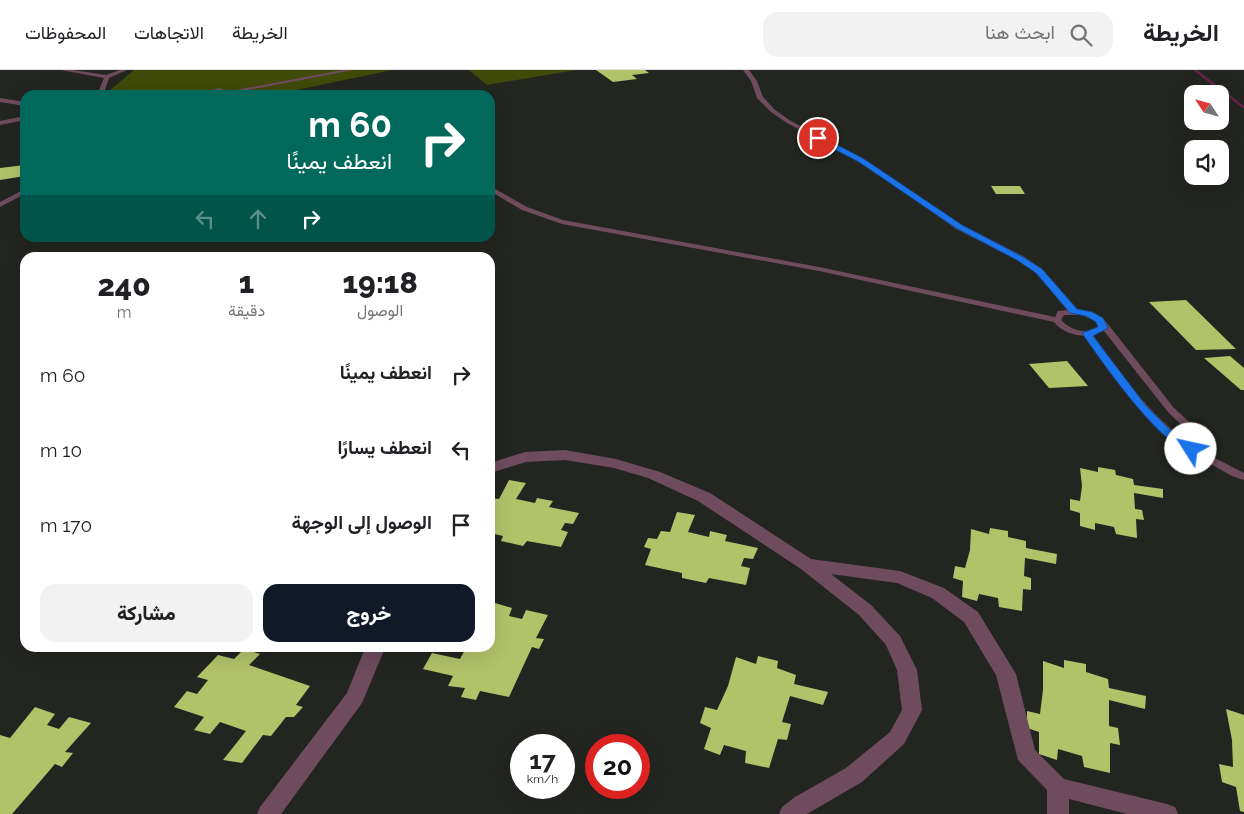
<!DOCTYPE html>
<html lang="ar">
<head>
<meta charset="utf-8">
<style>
	body { margin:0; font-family:Raleway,Vazirmatn,sans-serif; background:#f2f2f2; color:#202124; direction:rtl; height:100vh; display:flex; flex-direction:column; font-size:19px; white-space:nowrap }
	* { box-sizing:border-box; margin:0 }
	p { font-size:16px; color:#757577 }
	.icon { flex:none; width:28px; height:28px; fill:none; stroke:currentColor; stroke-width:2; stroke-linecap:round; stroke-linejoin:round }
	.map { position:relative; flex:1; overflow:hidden; direction:ltr }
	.panel { position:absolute; left:20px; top:182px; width:475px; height:400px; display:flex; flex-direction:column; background:#fff; border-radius:15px; box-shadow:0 5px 20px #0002; direction:rtl }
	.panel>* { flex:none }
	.top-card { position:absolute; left:20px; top:20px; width:475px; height:152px; border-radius:15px; box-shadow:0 5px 20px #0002; direction:rtl; background:#00695c; color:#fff; overflow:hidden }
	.needle { width:32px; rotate:306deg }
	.tools { position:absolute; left:1184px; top:15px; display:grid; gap:10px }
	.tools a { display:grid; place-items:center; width:45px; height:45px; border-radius:10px; background:#fff; box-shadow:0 5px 20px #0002; font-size:25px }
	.speed { position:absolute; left:510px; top:664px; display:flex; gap:10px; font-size:25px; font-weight:700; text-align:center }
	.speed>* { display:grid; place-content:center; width:65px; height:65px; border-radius:50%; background:#fff; box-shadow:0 5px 20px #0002; line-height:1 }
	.speed small { font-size:12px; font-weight:400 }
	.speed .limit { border:8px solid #d22; background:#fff; color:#111 }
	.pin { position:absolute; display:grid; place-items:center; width:42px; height:42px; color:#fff; margin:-21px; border:2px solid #fff; border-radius:50%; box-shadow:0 1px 5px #0007 }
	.me { position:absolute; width:55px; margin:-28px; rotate:305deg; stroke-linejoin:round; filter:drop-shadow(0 0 4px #0008) }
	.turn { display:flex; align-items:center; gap:18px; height:105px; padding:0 20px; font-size:22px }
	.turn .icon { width:65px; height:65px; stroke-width:2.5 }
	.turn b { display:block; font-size:35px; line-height:42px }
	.lanes { display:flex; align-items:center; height:48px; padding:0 20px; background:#0003; justify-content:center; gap:25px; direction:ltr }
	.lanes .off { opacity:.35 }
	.eta { display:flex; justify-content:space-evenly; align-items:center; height:85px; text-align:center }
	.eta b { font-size:30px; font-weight:800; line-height:35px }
	.button { display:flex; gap:10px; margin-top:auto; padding:10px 20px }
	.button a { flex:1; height:58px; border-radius:15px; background:#111827; color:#fff; font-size:20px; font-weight:800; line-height:58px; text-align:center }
	.button a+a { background:#f2f2f2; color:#202124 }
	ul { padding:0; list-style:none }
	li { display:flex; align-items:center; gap:15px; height:75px; padding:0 20px }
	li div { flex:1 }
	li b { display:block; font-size:19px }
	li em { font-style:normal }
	header { display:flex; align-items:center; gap:30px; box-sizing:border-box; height:70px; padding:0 25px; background:#fff; border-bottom:1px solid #e0e0e0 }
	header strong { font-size:24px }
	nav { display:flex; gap:28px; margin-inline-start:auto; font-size:18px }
	.search { width:350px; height:45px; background:#f2f2f2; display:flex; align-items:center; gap:12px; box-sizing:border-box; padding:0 18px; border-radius:15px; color:#757577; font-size:19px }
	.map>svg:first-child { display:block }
</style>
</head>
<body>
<header>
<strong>الخريطة</strong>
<div class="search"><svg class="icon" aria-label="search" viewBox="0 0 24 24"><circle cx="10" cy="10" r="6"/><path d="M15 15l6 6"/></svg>ابحث هنا</div>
<nav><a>الخريطة</a><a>الاتجاهات</a><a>المحفوظات</a></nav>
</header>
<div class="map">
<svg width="1244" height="744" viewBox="0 0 1244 744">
	<rect width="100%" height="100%" fill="#232520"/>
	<path fill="#404a09" d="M134,0H392L273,25H173L109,21Z
		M469,0H576L487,15Z"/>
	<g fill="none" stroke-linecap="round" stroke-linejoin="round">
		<path fill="#6b214d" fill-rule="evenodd" d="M1193,0H1197L1244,36V39Z"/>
	</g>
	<path fill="#b2c269" d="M596,0H645L649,3L632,5L637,9L613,12Z
		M25,95V106L0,110V98Z
		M991,116H1020L1025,124H996Z
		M1186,230L1236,279L1196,280L1149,232Z
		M1230,286L1244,298V320H1241L1204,288Z
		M1067,291L1088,316L1049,318L1029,294Z
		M1098,397L1115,400L1116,405L1133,409L1134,415L1163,419V428L1134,423L1135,439L1142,440L1144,450L1136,449L1137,468L1116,464L1114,457L1095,453V460L1080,456V443L1070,440V429L1080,431L1082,416L1080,398L1098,402Z
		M509,410L526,413L516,429L535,433L537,428L553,431L549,437L579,443L573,454L565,453L561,460L568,462L561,477L527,471L523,476L501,471L503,466L490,463V428L499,429Z
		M677,442L695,445L688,462L709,467L710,461L727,465L725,471L758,478L753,489L744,488L741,496L750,498L746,515L709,508L706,513L682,508V503L645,495L651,479L644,477L648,468L657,469L661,461L670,462Z
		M990,458L1008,461V467L1026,471V478L1057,484L1056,494L1025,488L1024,506L1031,508V520L1023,519L1022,541L999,537L998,528L979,524L977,531L962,527L963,511L953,508L955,496L965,498L970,480L971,459L989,464Z
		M492,532L512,538L509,546L522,549L526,540L548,545L536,568L544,569L539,579L532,577L509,627L480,621L476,630L461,627L465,618L448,616L453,606L423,599L432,583L460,589L466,578H490V537Z
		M244,579L260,584L249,595L310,616L296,635L303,637L294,647H286L271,666L263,665L242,693L223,690L246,661L220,652L210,664L194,660L204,647L174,637L187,621L197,624L208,610L197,607L218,585L234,589Z
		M758,586L778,591L777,598L796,605L794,614L828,622L823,635L790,626L782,652L791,654L787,670L778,669L769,698L745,693L746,681L724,675L720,685L704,679L711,658L700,653L705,637L717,640L728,616L736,587L756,594Z
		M1064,590L1086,594V602L1108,609L1109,618L1146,626L1145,639L1109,630V656L1118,658L1120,675L1110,673V703L1084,697L1082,686L1058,679L1057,690L1039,684V662L1027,658V641L1040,644L1043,620V591L1064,598Z
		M35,637L55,644L47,655L59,659L69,647L91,653L65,682L73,683L62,697L55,694L12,744H0V665L10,668Z
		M1226,639L1244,645V742L1240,741L1236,717L1222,712L1219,694L1233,697L1232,670Z"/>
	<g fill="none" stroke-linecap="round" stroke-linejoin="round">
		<path fill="#6e4c5d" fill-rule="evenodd" d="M61,0H73L106,5L120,0H127L109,8L103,25H97L104,8Z
			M342,0H353L222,25H210Z
			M743,0H749L757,11L763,27L775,40L791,51L864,89L962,155L1023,186L1042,199L1077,240H1085L1103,248L1174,338L1206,367L1213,387L1244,403V410C1234,408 1225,402 1216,397C1156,367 1123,320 1085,266C1073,265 1062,262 1054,252L819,201L562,154L522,140L490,121V116L527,137L563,150L819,197L1055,247L1058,241L1069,240L1036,203L1017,190L956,159L860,91L787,53L771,42L757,28L751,11ZM1064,245H1081L1096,251L1098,257C1086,265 1070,260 1061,250ZM1104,261L1168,342L1197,370L1200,380C1154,352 1124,308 1093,265Z
			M220,18L222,19V21L202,25H191Z
			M0,28L25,32V36L0,32Z
			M25,46V50L0,55V51Z
			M25,119V124L0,137V132Z"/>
		<path fill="#6e4c5d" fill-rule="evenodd" d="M565,380L616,389L660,402L710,423L811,489L900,501L944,518L978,542L1016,604L1035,680L1064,709L1167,734L1175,737L1178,744H1127L1069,729V744H1047V720L1018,690L996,605L964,552L932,528L897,513L831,504L871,535L900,566L917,600L922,640L904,674L862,712L807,744H779L782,737L795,727L846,698L890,662L902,640L897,600L886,575L859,545L801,499L698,431L648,408L614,398L565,390L526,392L490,403V393L525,382Z
			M365,578H385L362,633L281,744H257L260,737L347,623Z"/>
	</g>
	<path fill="#1a73e8" stroke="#114b97" d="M815,66H820L864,89L962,155L1023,187L1042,199L1077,239L1092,242L1103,248L1108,258L1093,266L1146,336L1168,358L1195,377L1196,379L1195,381C1168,388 1097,285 1082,263L1098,257L1096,252L1086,246L1070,243L1036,203L1017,190L956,158L859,92L815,69Z"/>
</svg>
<div class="tools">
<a><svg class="needle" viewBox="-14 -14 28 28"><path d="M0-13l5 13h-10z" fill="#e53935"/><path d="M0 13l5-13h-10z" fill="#757577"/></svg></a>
<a><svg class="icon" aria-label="sound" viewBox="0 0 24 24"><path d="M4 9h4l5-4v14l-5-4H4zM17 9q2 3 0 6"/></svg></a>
</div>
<div class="speed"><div>17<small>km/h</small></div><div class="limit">20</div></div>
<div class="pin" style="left:818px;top:68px;background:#d93025"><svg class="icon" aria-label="arrive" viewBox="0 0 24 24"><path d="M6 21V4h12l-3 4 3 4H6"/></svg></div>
<svg class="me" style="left:1191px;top:379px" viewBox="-20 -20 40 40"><circle r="19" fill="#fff"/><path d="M0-13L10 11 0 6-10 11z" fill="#1a73e8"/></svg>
<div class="top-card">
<div class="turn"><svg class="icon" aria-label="right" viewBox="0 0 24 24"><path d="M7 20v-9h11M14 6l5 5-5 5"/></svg><div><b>60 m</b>انعطف يمينًا</div></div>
<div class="lanes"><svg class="icon off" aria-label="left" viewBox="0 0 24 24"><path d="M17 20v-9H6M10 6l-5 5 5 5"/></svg><svg class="icon off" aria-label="ahead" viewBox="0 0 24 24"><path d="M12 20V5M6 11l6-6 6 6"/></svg><svg class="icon" aria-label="right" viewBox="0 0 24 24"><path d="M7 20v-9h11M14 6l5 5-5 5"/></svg></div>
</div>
<section class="panel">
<div class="eta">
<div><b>19:18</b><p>الوصول</p></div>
<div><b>1</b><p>دقيقة</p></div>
<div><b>240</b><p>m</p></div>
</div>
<ul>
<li><svg class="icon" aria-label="right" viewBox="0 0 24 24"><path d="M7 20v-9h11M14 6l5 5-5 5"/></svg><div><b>انعطف يمينًا</b></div><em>60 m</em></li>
<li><svg class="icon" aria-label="left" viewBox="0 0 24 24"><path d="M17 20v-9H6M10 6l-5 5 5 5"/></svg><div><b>انعطف يسارًا</b></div><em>10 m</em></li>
<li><svg class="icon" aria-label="arrive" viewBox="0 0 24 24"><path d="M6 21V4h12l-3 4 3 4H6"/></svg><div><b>الوصول إلى الوجهة</b></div><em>170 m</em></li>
</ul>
<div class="button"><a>خروج</a><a>مشاركة</a></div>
</section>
</div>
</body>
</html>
